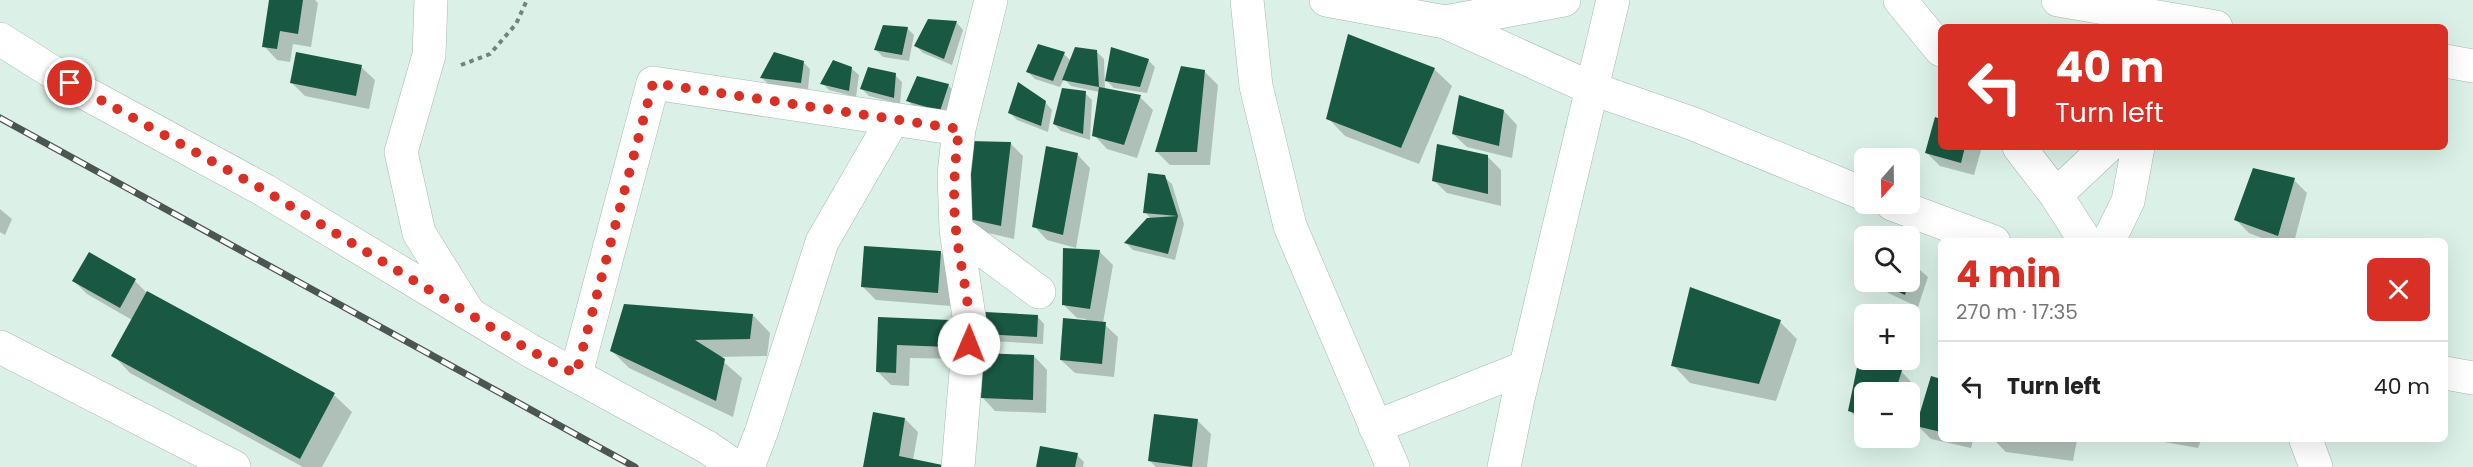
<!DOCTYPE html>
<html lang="en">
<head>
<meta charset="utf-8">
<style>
	body { margin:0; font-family:Poppins,sans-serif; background:#f2f2f2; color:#222; height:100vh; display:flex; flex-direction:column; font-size:22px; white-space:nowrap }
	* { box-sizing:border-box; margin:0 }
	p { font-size:20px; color:#767676 }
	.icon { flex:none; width:33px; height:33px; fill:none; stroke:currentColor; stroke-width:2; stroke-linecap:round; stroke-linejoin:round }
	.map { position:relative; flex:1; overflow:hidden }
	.drawer { position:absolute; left:1938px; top:238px; width:510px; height:204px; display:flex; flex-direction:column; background:#fff; border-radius:9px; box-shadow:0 6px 24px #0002 }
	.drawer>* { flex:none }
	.hud { position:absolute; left:1938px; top:24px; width:510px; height:126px; border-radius:9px; box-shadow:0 6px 24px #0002; background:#d93025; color:#fff; overflow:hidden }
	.needle { width:39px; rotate:200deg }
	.tools { position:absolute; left:1854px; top:148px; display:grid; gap:12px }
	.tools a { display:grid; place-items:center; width:66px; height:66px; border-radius:9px; background:#fff; box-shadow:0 6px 24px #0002; font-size:30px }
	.pin { position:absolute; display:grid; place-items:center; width:51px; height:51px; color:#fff; margin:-26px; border:3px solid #fff; border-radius:50%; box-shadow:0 2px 6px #0007 }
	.me { position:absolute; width:66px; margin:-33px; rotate:1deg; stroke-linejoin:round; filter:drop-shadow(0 0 4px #0008) }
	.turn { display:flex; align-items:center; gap:21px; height:126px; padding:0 18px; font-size:27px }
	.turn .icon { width:78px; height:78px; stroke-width:2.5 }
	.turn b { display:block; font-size:42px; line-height:51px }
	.round { display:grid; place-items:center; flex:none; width:63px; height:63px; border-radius:9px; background:#f2f2f2 }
	.headline { display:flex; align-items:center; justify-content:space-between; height:102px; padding:0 18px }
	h1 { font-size:36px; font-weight:700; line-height:45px; color:#d93025 }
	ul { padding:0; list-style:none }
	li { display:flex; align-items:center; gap:18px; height:90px; padding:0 18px; border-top:2px solid #e0e0e0 }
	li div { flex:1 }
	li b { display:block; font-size:22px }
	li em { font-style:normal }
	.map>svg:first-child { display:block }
</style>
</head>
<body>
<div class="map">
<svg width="2473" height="467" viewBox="0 0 2473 467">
	<rect width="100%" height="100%" fill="#dbf1e7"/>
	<path fill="#0003" d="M270,0H315L318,3L311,47L293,44L290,62L277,60L264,46Z
		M929,21L957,23L963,30L952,65L923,53L916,46Z
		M907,28L914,35L909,61L883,57L876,50Z
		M1097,52L1104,59L1105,90L1140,97L1153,110L1137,158L1107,149L1094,135L1099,92L1071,86L1064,79L1060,87L1035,79L1028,72L1064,54L1071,61Z
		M1148,60L1155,67L1147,93L1114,88L1107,81Z
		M803,62L810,69L808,89L769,85L762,78Z
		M361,67L375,80L369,109L305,96L291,82Z
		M851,68L859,75L856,97L829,90L822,83Z
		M1434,69L1452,86L1419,164L1345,136L1328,118Z
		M1204,71L1218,85L1210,165H1170L1157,152Z
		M895,75L902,82L900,104L869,96L862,89Z
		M948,85L955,92L947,117L915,108L908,101Z
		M1085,93L1092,100L1090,140L1061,131L1054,124Z
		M1045,102L1052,110L1048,132L1017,120L1010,113Z
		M1504,111L1517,125L1512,158L1467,147L1453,134Z
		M1941,120V147H1982L1974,175L1940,166L1926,152Z
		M1010,143L1023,156L1014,239L975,230L962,217Z
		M1077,154L1090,168L1076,248L1047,240L1034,226Z
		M1487,156L1501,170V206L1447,193L1433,180Z
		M1164,177L1172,184L1184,224L1175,260L1133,250L1126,243L1151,219L1145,212Z
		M2294,180L2307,193L2294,242H2272L2249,233L2236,220Z
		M0,209L12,219L5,235L0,232Z
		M1099,251L1113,265L1103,323L1118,337L1114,377L1075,373L1061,360L1086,319L1077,318L1063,304Z
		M940,252L954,266L951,306L876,300L863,287Z
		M90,254L135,281L147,293L334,395L352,412L322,467H303L130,373L113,355L132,320L87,294L74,281Z
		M1910,261L1928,277L1918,307L1888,293L1877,282H1910Z
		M753,315L770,333L767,356L718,357L742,378L733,417L629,368L612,351Z
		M1037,316L1044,324L1043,344L992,341L985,334Z
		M879,318L949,322L963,335L962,359L910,358L909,386L891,385L877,371Z
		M1780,322L1797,339L1776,401L1690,383L1673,365Z
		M1861,355L1864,360H1873L1901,371L1914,385L1910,400V393H1864V425L1850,411Z
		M1034,356L1047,370L1046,413L995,411L982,397Z
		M1941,381V440H1973L1971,448L1931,439L1918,426Z
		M905,419L918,432L913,460L864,467Z
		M1198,421L1211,434L1207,467H1156L1149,460Z
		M1994,440H2077L2073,461L2006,452Z
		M2153,440H2201L2198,448Z
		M1077,455L1084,462L1083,467H1037Z"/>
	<path fill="#195842" d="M269,0H303L298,34L280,31L277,49L262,47Z
		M928,19L957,21L944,59L914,46Z
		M883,25L908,27L902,55L874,50Z
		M1348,34L1435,68L1401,148L1326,119Z
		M1038,44L1065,52L1053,81L1026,72Z
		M1075,47L1097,50L1099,87L1141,95L1124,145L1092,136L1099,87L1062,80Z
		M1111,47L1149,59L1140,87L1105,81Z
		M296,52L362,65L356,96L290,83Z
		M774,52L804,61L801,83L760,78Z
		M833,60L852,67L849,91L820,84Z
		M1181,66L1205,70L1197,152H1155Z
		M868,67L896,73L894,98L860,89Z
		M917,76L949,84L940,111L906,101Z
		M1018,82L1046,101L1041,126L1008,113Z
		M1062,88L1086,91L1083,134L1053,124Z
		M1459,95L1504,110L1499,146L1452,134Z
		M1935,117L1941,119V147H1965L1961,163L1925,153Z
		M968,141L1011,142L1001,226L960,217Z
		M1437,144L1488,155V194L1432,181Z
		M1046,146L1078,153L1063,235L1032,227Z
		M2253,168L2295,178L2278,236L2234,220Z
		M1148,173L1165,175L1178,216L1143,213Z
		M1178,216L1168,254L1124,243L1147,218Z
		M864,246L941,251L938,293L861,287Z
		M1063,248L1100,250L1090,309L1062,305Z
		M89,252L136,279L120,308L72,281Z
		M1877,282H1909L1905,295Z
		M1690,287L1781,320L1759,384L1671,366Z
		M147,291L335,393L300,459L111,356Z
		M624,304L753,314L750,339L695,340L725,359L716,401L610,351Z
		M985,312L1038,315L1037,337L984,334Z
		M878,317L950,320L949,347L897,345L896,373L876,372Z
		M1063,318L1106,322L1102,364L1060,360Z
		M982,353L1034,355L1033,400L981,398Z
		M1860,353L1864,355V360H1877L1902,370L1895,393H1864V416L1848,411Z
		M1931,376L1941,379V432L1916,426Z
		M873,412L905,418L899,456L952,467H863Z
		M1154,414L1198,419L1192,467L1148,461Z
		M1040,446L1078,453L1075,467H1036Z"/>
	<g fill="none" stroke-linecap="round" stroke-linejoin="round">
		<defs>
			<path id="minor" d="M431,0L429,55L401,152L419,233L467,310
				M991,0L959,129L954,174L956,230L1039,292
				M1247,0L1256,86L1290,226L1393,467
				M1326,0L1445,22L1593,89L1691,123L1864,194
				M1900,0L1941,50
				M2058,0L2216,27
				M1445,22L1564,0
				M0,39L87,94L264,190L529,350L707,447L736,467
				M2445,61L2473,66
				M2019,147L2056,195L2086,242
				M2056,195L2107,147
				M1892,204L1994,242
				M956,230L970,323L958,467
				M2108,242L2128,201L2138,147
				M0,347L234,467
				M2445,373L2473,378
				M576,374L653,83L959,129
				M1375,427L1526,367
				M2306,440L2316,467
				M748,467L762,430L822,242L893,119
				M1504,467L1518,399L1613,0"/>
		</defs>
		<use href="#minor" stroke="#a5bab0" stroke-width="34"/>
		<path stroke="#74827c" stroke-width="4" stroke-dasharray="4.5 4.5" stroke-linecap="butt" d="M461,65L490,54L516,24L527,0"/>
		<use href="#minor" stroke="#fff" stroke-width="33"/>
		<defs>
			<path id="rail" d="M0,118L635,467"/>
		</defs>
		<use href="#rail" stroke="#4b5652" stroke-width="7"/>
		<use href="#rail" stroke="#fff" stroke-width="4.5" stroke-dasharray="14" stroke-linecap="butt"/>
	</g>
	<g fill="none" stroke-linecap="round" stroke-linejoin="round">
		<path stroke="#d93025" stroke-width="10" stroke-dasharray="0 18" d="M70,83L264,190L529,350L576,374L653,83L959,129C955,162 952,196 956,230C960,268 972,306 969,344"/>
	</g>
</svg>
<div class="tools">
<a><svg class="needle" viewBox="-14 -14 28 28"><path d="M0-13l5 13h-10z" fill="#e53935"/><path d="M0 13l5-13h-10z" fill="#767676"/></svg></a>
<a><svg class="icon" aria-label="search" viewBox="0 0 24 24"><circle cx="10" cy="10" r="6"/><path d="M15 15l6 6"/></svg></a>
<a>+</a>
<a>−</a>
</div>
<div class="pin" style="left:70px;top:83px;background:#d93025"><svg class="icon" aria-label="arrive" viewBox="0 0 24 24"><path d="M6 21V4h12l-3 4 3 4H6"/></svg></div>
<svg class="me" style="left:969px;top:344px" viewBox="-20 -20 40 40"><circle r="19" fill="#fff"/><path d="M0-13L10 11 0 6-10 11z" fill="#d93025"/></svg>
<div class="hud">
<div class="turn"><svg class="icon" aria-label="left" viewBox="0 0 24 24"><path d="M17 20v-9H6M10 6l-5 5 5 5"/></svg><div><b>40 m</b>Turn left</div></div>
</div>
<section class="drawer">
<div class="headline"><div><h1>4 min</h1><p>270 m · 17:35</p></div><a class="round" style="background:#d93025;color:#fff"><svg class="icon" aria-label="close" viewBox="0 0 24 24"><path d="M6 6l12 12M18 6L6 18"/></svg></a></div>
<ul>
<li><svg class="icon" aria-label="left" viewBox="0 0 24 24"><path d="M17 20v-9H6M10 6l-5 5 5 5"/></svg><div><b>Turn left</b></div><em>40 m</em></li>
</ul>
</section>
</div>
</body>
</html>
